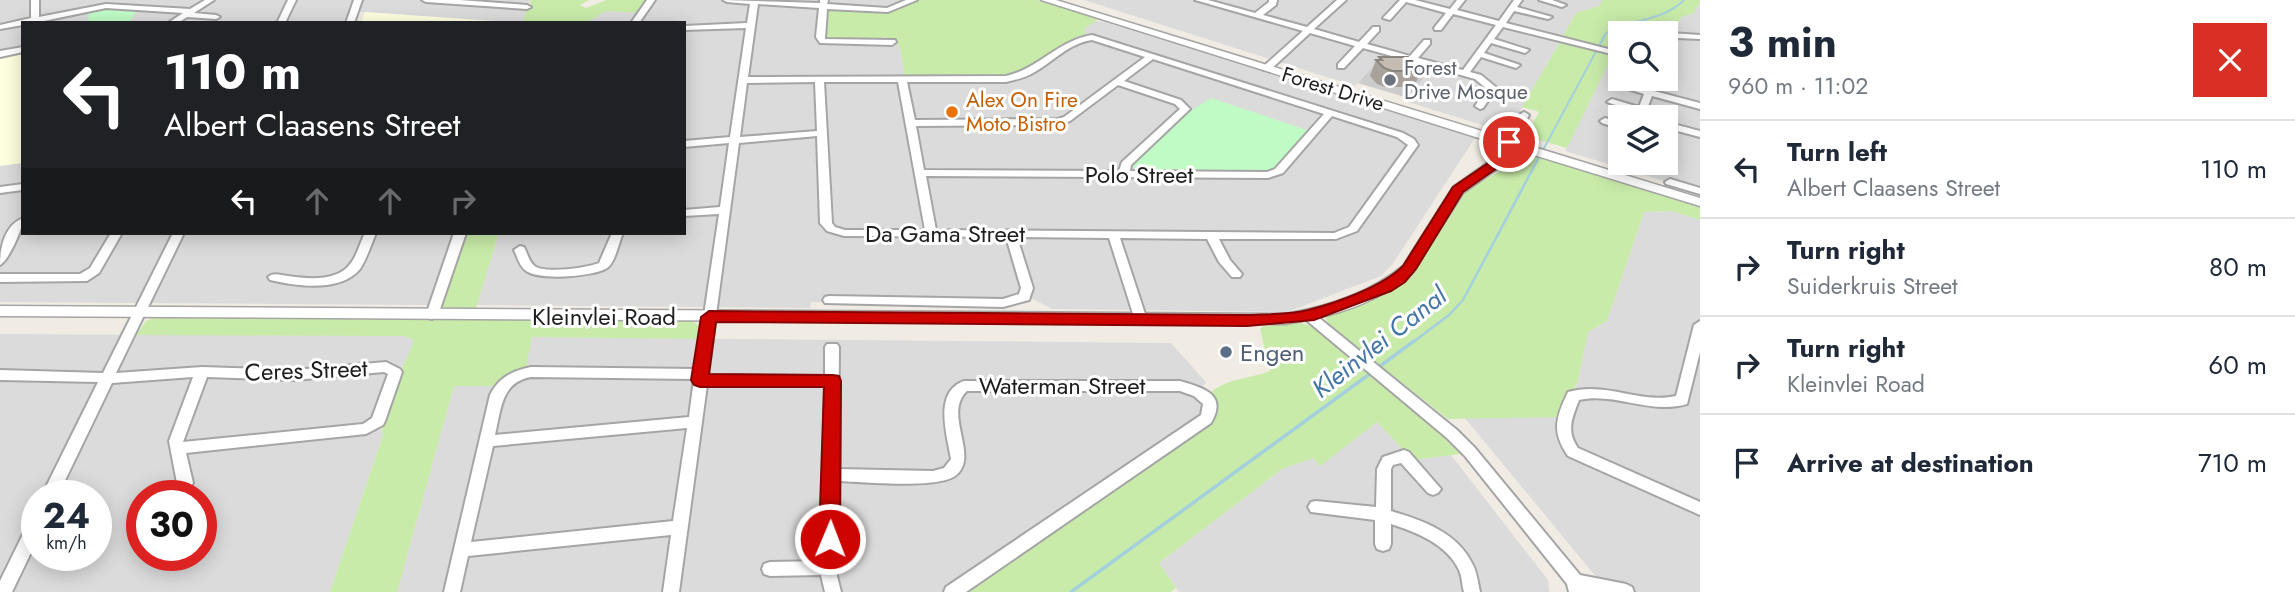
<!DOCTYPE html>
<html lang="en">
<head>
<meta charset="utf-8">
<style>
	body { margin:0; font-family:Jost,sans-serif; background:#f2f2f3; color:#1f2937; height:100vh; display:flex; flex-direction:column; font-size:26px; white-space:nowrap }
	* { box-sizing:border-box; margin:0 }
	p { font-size:23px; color:#747a83 }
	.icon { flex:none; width:38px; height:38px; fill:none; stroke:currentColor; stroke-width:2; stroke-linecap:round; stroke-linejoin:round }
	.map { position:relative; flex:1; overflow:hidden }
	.panel { display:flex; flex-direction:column; background:#fff; width:595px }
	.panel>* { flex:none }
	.banner { position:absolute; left:21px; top:21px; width:665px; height:214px; border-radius:0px; box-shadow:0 4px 18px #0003; background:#202124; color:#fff; overflow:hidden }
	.tools { position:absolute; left:1608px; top:21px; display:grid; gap:14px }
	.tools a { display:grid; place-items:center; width:70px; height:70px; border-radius:0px; background:#fff; box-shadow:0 4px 18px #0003; font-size:35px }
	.speed { position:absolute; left:21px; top:480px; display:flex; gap:14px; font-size:35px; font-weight:700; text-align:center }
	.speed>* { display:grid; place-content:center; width:91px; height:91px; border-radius:50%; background:#fff; box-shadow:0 4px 18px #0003; line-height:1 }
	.speed small { font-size:18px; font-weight:400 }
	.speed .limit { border:10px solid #d22; background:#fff; color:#111 }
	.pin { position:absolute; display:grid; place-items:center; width:60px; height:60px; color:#fff; margin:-30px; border:4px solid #fff; border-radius:50%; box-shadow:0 2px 7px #0007 }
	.me { position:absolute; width:77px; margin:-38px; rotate:1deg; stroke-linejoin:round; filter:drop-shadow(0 0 5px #0008) }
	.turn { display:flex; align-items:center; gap:24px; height:147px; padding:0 28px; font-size:32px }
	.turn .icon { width:91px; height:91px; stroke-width:2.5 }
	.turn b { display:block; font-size:49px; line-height:60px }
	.lanes { display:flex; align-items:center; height:66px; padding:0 28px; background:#0003; justify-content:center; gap:35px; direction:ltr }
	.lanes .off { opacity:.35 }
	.round { display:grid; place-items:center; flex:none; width:74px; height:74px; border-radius:0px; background:#f2f2f3 }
	.headline { display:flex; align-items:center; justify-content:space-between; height:119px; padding:0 28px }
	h1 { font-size:42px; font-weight:700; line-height:52px }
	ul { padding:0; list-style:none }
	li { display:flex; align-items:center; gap:21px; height:98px; padding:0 28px; border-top:2px solid #e0e1e3 }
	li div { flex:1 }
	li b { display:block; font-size:26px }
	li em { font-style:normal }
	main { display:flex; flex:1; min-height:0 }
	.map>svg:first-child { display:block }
</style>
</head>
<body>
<main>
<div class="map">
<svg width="1700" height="592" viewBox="0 0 1700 592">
	<rect width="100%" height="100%" fill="#f0ece4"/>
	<path fill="#dcdbdb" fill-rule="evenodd" d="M0,0H530L523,23L365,12L353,13L349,23H23V233H459L434,305L0,302Z
		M651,0H913L888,10L831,43H896L900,46L905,79H1006L1086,37L1084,29L1096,21L1104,22L1475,138L1392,265L1381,276L1287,312L1052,309L1027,296L1003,304L811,302L810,308L477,305L499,233H684V23H586L606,11L641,13Z
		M1084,0H1603L1600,6L1576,13L1508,133L1405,101L1427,75L1379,60L1355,86Z
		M1700,2V192L1565,151L1620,40V79H1666V33H1625L1654,25L1676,30L1681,17L1698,7ZM1620,117H1666V163H1620Z
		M1672,211L1700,220V592H1631L1602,584L1464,417H1565L1577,384L1588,332L1607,321L1644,212Z
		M0,334L404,336L414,340L408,361L396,371L378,421L383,435L330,592H0ZM37,495H96V555H37ZM142,495H201V555H142Z
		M532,337L1171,343L1206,382L1200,391L1212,407L954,592H397L454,386H500L524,373Z
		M1377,422L1413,460L1451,455L1548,580L1549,592H1179L1159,563L1282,469L1313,458L1320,465Z"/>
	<path fill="#feffde" d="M365,12L520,23H361Z
		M23,53V163L0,166V58Z"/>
	<path fill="#ccc" d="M1379,60L1427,74L1408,98L1358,83Z"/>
	<path fill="#c8eba9" d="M530,0H589L580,5L586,8L607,0H649L639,13L606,11L586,23H523L526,11L531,7Z
		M916,0H1037L1099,19L1084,29L1086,35L1078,36L1024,73L1012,77L905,79L900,46L885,37L872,41L823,39L826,9L892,11Z
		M1603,0H1700V2L1694,13L1681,17L1676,30L1653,25L1620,33L1615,51L1571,38H1562L1576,13L1599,6Z
		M1561,40L1567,44L1613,54L1567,148L1526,136L1539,112L1522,107Z
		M1521,149L1700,206V220L1672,211L1644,212L1607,321L1588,332L1577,384L1560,417L1448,419L1329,326L1325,316L1389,291L1407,280L1465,190L1500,171L1514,151Z
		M464,233H499L476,308H444L441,302Z
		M156,317L690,321C700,324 702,329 701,339L532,337L526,368L506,375L495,386H454L397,592H330L383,435C375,408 406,366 414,340L404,336L136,335L146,321Z
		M1302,323L1314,327L1347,353L1346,355L1426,420L1460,454L1413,460L1377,422L1320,466L1313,458L1282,469L1159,563L1176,588L1171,592H964L1210,424L1217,414L1210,394C1222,379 1253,378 1270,371L1260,329L1263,326Z"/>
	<path fill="#c0fbc6" d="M108,8L137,10L129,23H89L88,12Z
		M1211,98L1310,131L1274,170L1268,173L1143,172L1133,167L1132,162L1189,112Z"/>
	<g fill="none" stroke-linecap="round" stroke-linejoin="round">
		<path stroke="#a4d0de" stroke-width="2" d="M1543,150L1606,33C1631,19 1663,21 1684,0"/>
		<path stroke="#a4d0de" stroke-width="2.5" d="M1412,343L1449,315L1463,300L1544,148"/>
		<path stroke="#a4d0de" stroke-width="3.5" d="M1379,367L1414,341
			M1071,592L1371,373"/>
		<defs>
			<path id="minor" d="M31,0H39V17L106,4L190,9L205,0H214L194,13L216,15L220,17L216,19L187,17L178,23H168L183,13L106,8L34,23H23V25L0,29V25L31,18Z
				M288,0H296L285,23H277Z
				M354,0H362L354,23H346Z
				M422,0H460L527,5L531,7L527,9L426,2Z
				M647,0H655L639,23H631Z
				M723,0L820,3V0H828L827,4L887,8L906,0H917L888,12L827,9L825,39L895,40L896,42L892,45L820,43L816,37L819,8L758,4L748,77L1006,76C1038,69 1059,40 1092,35L1403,133L1414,139L1418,145L1357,231L1336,239H1219L1230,260L1242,274L1240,277H1232L1219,262L1207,239L1120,238L1147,320L1141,324L1135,320L1109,238L1017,237L1033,288L1029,300L1003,307L825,303L823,300L825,297L829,296L1003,299L1019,294L1021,288L1006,237L844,236L827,231L820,223L817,136L739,143L708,375L825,376V347L827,344H837L839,347L838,469L933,471L944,468L951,459C947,435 933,392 964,381H1180C1203,388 1228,394 1211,423L966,592H944L946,587L1201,415L1203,404L1194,396L1180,391H967C942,414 981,457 955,476C937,489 862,482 838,481L837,576L841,592H825L821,575L770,576L764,574L762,569L764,564L770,562L821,561L825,386L707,385L679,592H663L671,535L468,556L460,592H444L490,395C499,377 512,371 531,367L696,369L719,214L684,216V210L720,207L729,143L684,147V141L730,137L746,28L684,30V26L747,23L750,4L727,2ZM1092,40L1145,57L1064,117L1058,119L915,120L907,82H1006C1015,80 1024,78 1033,73C1053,62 1069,43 1092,40ZM1153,59L1324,114L1275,169L1267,172L1130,171L1131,165L1190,109L1181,100L1124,81ZM815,82L817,131L740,137L747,83ZM824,82H898L925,230H845L835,227L832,223ZM1118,85L1175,104L1180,109L1122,162L1119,171L924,170L916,126L1059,125L1070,121ZM1332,116L1397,137L1408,145L1349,227L1334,233L936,230L926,176L1268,178L1283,173ZM531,377L694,379L689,417L495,435C501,410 501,382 531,377ZM687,428L673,521L471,542L493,446Z
				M1195,0H1208L1255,13L1269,2V0H1277L1276,5L1263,15L1307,27L1337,0H1346L1314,29L1359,42L1373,27H1379V31L1367,44L1410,56L1424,40H1430V44L1418,58L1463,70L1496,25L1453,14L1441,30H1435L1434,28L1446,13L1406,2L1390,20L1383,18L1400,0H1415L1450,9L1457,0H1465L1457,10L1499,21L1514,0H1522L1517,7L1552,17L1548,19L1514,11L1506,23L1620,52V56L1503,27L1494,39L1529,50L1525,53L1491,43L1484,53L1520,65L1516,68L1481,57L1470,72L1481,75L1497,88L1483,108L1480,109L1475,106L1487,89L1475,79L1414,62L1411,65H1405L1404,63L1406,60L1363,48L1344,68H1338V64L1355,46L1310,33L1270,70H1264V66L1303,31Z
				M1539,0H1552L1566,5L1562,7Z
				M1671,33L1700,35V39L1677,38L1670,52L1666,55V43Z
				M23,47V52L0,57V51Z
				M1651,79H1659L1654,91L1700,103V109L1652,96L1644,117H1634L1636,112L1607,102L1612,99L1639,107L1644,94L1615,85L1620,82L1646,89Z
				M1524,112L1529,115L1514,142L1509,145L1506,144L1504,142L1519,115Z
				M1605,118L1620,123V129L1602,123L1600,121Z
				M1666,122L1700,131V137L1666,128Z
				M1670,179L1700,188V194L1666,184L1665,182Z
				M23,184V190L0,193V187Z
				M23,218C23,228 9,260 0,265C0,247 5,225 23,218Z
				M111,233H122L99,273L87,281L0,282V274H80L90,268Z
				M173,233H184L116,373L202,367L294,370L386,362L400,369L402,372L385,421L383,425L366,434L186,453L193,483L190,487L185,489L180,487L177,483L169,441L193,377L112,383L58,495H42L98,382L0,380V370L103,373ZM384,372L388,374L372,418L363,424L183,442L207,377L294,380Z
				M365,233H376C371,245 367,258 360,269C340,293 296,286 270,280L268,277C274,272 280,275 288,276C308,279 338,282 351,263C357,255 360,243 365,233Z
				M454,233H466L438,315L432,319L428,318L426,315Z
				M612,233H623C619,242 615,263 607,268C593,277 537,281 525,270C519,265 517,256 514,250L520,246L524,247C528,254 529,263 536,267C549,273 586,268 599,263Z
				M1309,312L1313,313L1457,430L1475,448L1580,575L1626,584L1632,587L1634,592H1569L1567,584L1465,456L1447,438L1305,319L1303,316L1305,313Z
				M1700,321V352L1687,404C1650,415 1615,392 1579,400C1572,418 1566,431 1578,448L1700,502V515L1568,456C1551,432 1556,417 1568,392C1606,381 1640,404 1676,396L1694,325Z
				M1404,450L1409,452L1441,489L1438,493L1433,495L1428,493L1401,463L1393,465L1391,469V511C1424,521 1457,532 1473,565C1477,573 1478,583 1480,592H1464C1462,585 1462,576 1459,570C1447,544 1416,532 1391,524V544L1389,549L1383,551L1377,549L1375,544V520L1311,512L1308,507L1311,502L1316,501L1376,507L1377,469L1383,457Z
				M37,516V540L12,592H0V581L31,518Z"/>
			<path id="tertiary" d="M1041,0H1056L1700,198V206L1511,148L1497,169L1463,193L1413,272C1378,304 1331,317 1285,324L0,316V306L1285,314C1328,307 1369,294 1403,266L1453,187L1487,163L1501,145Z"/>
		</defs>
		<use href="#minor" stroke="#a5a5a5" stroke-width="4"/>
		<use href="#tertiary" stroke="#a5a5a5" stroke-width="3"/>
		<use href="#minor" fill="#fff" fill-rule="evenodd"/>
		<use href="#tertiary" fill="#fff" fill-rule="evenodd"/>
	</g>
	<path fill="#a9a29a" d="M1379,57L1421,71L1414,87H1385L1377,84L1370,76L1376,60H1378Z"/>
	<path fill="#c4bcb3" stroke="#89847d" stroke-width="2" d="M1379,57H1408L1421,71H1392L1384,68L1376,60H1382Z"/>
	<path fill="#cd0400" stroke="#850300" stroke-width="2" d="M1509,138L1515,142L1497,168L1463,192L1416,269L1405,282L1391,291L1314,320L1247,326L716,322L709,374L833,375L839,376L841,381L840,539L837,545L830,548L822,545L819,539L824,387H700L694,385L691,380L701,317L709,311L1247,315C1267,314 1289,315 1308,310C1336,303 1382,287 1403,266L1453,187L1488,163L1504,139Z"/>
	<circle fill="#6b7280" stroke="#fff" stroke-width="2.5" cx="1390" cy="80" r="7"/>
	<circle fill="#e8710a" stroke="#fff" stroke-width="2.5" cx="952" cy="112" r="7"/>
	<circle fill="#5c6f8a" stroke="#fff" stroke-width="2.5" cx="1226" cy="352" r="7"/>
	<g text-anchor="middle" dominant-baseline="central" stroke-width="6" stroke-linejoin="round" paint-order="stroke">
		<g font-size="21" fill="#5b616d" stroke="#fff" text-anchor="start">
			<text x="1404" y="68">Forest<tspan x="1404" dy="24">Drive Mosque</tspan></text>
		</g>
		<g font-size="21" fill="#1e1e1e" stroke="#fff">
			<text transform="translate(1333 89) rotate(17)">Forest Drive</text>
		</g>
		<g font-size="21" fill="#c56008" stroke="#fff" text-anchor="start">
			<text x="966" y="100">Alex On Fire<tspan x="966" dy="24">Moto Bistro</tspan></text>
		</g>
		<g font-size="24" fill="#1e1e1e" stroke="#fff">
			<text x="1139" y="174">Polo Street</text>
			<text x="945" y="233">Da Gama Street</text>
			<text x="604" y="316">Kleinvlei Road</text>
			<text transform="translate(306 370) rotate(-2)">Ceres Street</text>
			<text x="1062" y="385">Waterman Street</text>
		</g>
		<g font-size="24" fill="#4e5e75" stroke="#fff" text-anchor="start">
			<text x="1240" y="352">Engen</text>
		</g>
		<g font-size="26" font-style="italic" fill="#4576a9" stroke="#fff">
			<text transform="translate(1379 342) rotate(-38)">Kleinvlei Canal</text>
		</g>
	</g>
</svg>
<div class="tools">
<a><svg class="icon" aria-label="search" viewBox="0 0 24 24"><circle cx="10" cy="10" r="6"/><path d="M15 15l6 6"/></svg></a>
<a><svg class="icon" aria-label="layers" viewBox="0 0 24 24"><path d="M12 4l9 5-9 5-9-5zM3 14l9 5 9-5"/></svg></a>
</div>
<div class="speed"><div>24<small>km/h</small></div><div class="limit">30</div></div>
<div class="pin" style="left:1509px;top:142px;background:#d93025"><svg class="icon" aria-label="arrive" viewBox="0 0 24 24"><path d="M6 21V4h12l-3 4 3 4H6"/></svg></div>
<svg class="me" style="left:830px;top:539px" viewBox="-20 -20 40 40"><circle r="17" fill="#cd0400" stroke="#fff" stroke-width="3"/><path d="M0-11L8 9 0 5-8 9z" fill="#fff"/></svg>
<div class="banner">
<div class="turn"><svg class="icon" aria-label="left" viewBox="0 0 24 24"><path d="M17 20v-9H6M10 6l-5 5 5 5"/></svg><div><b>110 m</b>Albert Claasens Street</div></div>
<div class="lanes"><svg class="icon" aria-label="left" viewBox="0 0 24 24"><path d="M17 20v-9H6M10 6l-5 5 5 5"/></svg><svg class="icon off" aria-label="ahead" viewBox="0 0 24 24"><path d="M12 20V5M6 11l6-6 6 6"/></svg><svg class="icon off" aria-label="ahead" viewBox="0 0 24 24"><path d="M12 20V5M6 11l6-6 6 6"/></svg><svg class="icon off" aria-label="right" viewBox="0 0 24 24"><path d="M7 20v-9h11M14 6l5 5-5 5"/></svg></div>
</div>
</div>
<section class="panel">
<div class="headline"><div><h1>3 min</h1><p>960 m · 11:02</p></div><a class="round" style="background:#d93025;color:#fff"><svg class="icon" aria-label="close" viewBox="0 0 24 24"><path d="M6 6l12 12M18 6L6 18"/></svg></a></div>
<ul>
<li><svg class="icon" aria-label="left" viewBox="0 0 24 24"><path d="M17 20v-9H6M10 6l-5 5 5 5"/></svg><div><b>Turn left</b><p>Albert Claasens Street</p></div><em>110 m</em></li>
<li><svg class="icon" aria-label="right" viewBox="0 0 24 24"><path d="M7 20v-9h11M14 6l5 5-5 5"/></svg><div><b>Turn right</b><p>Suiderkruis Street</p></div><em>80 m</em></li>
<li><svg class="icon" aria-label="right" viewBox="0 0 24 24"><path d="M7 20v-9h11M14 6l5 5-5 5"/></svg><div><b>Turn right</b><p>Kleinvlei Road</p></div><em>60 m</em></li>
<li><svg class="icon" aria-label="arrive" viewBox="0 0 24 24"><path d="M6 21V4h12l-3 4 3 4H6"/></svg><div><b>Arrive at destination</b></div><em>710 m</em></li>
</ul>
</section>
</main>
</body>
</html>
